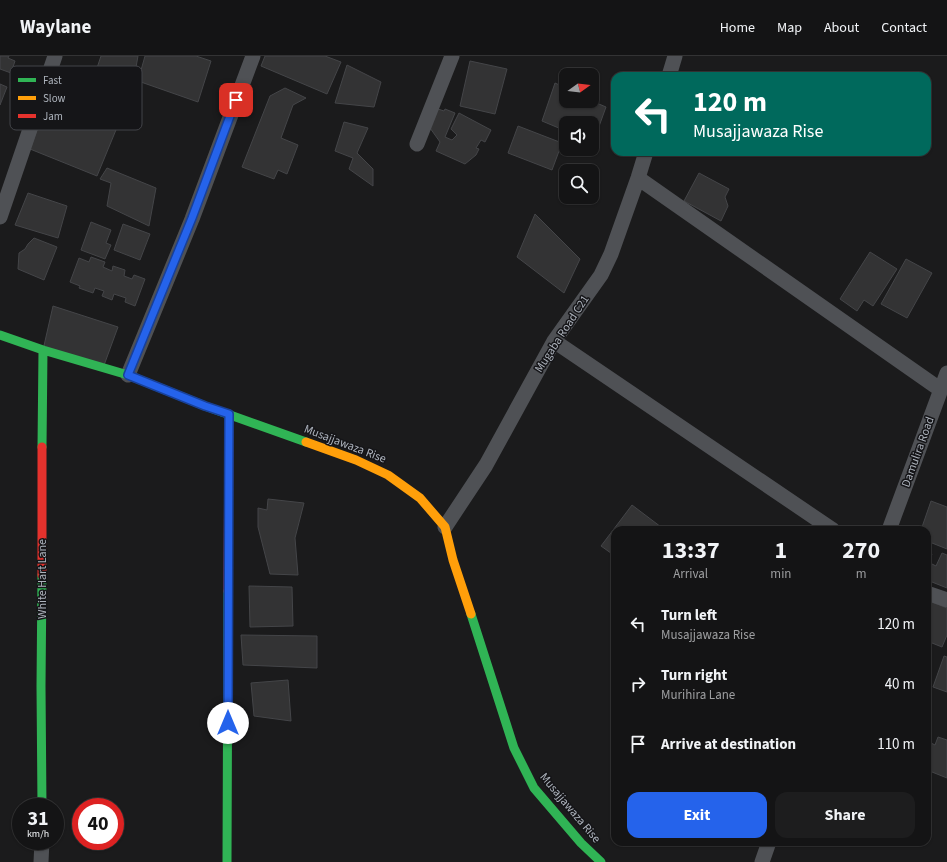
<!DOCTYPE html>
<html lang="en">
<head>
<meta charset="utf-8">
<style>
	body { margin:0; font-family:"Source Sans 3",sans-serif; background:#1d1d1e; color:#f1f3f6; height:100vh; display:flex; flex-direction:column; font-size:15px; white-space:nowrap }
	* { box-sizing:border-box; margin:0 }
	p { font-size:13px; color:#9d9ea0 }
	.icon { flex:none; width:22px; height:22px; fill:none; stroke:currentColor; stroke-width:2; stroke-linecap:round; stroke-linejoin:round }
	.map { position:relative; flex:1; overflow:hidden }
	.side { position:absolute; left:611px; top:470px; width:320px; height:320px; display:flex; flex-direction:column; background:#141415; border-radius:12px; box-shadow:0 1px 3px #0004,0 0 0 1px #333334 }
	.side>* { flex:none }
	.hud { position:absolute; left:611px; top:16px; width:320px; height:84px; border-radius:12px; box-shadow:0 1px 3px #0004,0 0 0 1px #333334; background:#00695c; color:#fff; overflow:hidden }
	.needle { width:26px; rotate:75deg }
	.buttons { position:absolute; left:559px; top:12px; display:grid; gap:8px }
	.buttons a { display:grid; place-items:center; width:40px; height:40px; border-radius:8px; background:#141415; box-shadow:0 1px 3px #0004,0 0 0 1px #333334; font-size:20px }
	.speed { position:absolute; left:12px; top:742px; display:flex; gap:8px; font-size:20px; font-weight:700; text-align:center }
	.speed>* { display:grid; place-content:center; width:52px; height:52px; border-radius:50%; background:#141415; box-shadow:0 1px 3px #0004,0 0 0 1px #333334; line-height:1 }
	.speed small { font-size:10px; font-weight:400 }
	.speed .limit { border:6px solid #d22; background:#fff; color:#111 }
	.pin { position:absolute; display:grid; place-items:center; width:34px; height:34px; color:#fff; margin:-17px; border-radius:8px; box-shadow:0 2px 6px #0006 }
	.me { position:absolute; width:44px; margin:-22px; rotate:0deg; stroke-linejoin:round; filter:drop-shadow(0 0 3px #0008) }
	.turn { display:flex; align-items:center; gap:14px; height:84px; padding:0 16px; font-size:18px }
	.turn .icon { width:52px; height:52px; stroke-width:2.5 }
	.turn b { display:block; font-size:28px; line-height:34px }
	.eta { display:flex; justify-content:space-evenly; align-items:center; height:68px; text-align:center }
	.eta b { font-size:24px; font-weight:700; line-height:28px }
	.action { display:flex; gap:8px; margin-top:auto; padding:8px 16px }
	.action a { flex:1; height:46px; border-radius:12px; background:#2563eb; color:#fff; font-size:16px; font-weight:700; line-height:46px; text-align:center }
	.action a+a { background:#1d1d1e; color:#f1f3f6 }
	ul { padding:0; list-style:none }
	li { display:flex; align-items:center; gap:12px; height:60px; padding:0 16px }
	li div { flex:1 }
	li b { display:block; font-size:15px }
	li em { font-style:normal }
	header { display:flex; align-items:center; gap:24px; box-sizing:border-box; height:56px; padding:0 20px; background:#141415; border-bottom:1px solid #333334 }
	header strong { font-size:19px }
	nav { display:flex; gap:22px; margin-inline-start:auto; font-size:14px }
	.map>svg:first-child { display:block }
</style>
</head>
<body>
<header>
<strong>Waylane</strong>
<nav><a>Home</a><a>Map</a><a>About</a><a>Contact</a></nav>
</header>
<div class="map">
<svg width="947" height="806" viewBox="0 0 947 806">
	<rect width="100%" height="100%" fill="#1b1b1c"/>
	<path fill="#333334" stroke="#444548" d="M0,0H9L8,2L15,5L11,17L0,13Z
		M101,0H138L133,28L96,15Z
		M145,0H196L211,5L198,46L138,25Z
		M265,0H325L341,6L327,38L261,10Z
		M470,5L507,13L495,58L460,50Z
		M347,9L381,26L374,51L335,47Z
		M555,27L566,32V45H592L606,51L593,87L592,67H566V75L542,65Z
		M0,28L7,31L0,49Z
		M285,32L306,42L293,49L281,82L298,89L287,118L278,114L274,123L242,111L270,40Z
		M48,44L118,69L97,120L30,93Z
		M438,53L444,55L445,53L455,57L445,81L452,84L457,79L451,73L459,57L491,74L485,86L481,84L476,92L479,93L476,99L465,108L436,95L440,86L430,72Z
		M344,66L368,72L357,97L373,113V130L349,113L353,102L335,95Z
		M518,70L562,87L552,114L508,97Z
		M107,112L156,132L149,170L107,150L111,127L100,123Z
		M699,117L729,133L725,141L728,150L721,165L684,145Z
		M28,137L67,150L58,182L15,169Z
		M535,158L580,203L564,237L517,201Z
		M91,166L111,174L106,187L111,189L105,203L81,194Z
		M123,168L150,178L140,204L114,194Z
		M34,182L57,191L44,224L18,213L19,197L25,193L28,188Z
		M870,196L897,213L873,250L864,244L857,255L840,243Z
		M91,201L105,206L103,211L112,215L113,210L125,214L124,220L132,223L134,219L145,223L135,250L125,246L126,242L114,238L112,244L102,240L104,235L95,232L93,237L79,232L80,230L70,226L79,202L89,206Z
		M906,203L932,217L907,262L881,248Z
		M53,250L118,271L103,312L43,294Z
		M268,443L304,447L295,482L298,519L270,518L258,471V452L267,454Z
		M931,445L947,451V493L927,485V474H921Z
		M632,449L665,474H615V500L601,490Z
		M927,496L932,498L928,506L936,510L942,497L947,499V532L927,524Z
		M249,530L292,531L293,570L250,571Z
		M927,544L947,552V579L942,591L927,585Z
		M241,579L317,580V612L243,609Z
		M944,600L947,601V636L933,631Z
		M288,624L291,665L254,660L251,627Z
		M938,681L947,684V722L927,714L931,706L927,704V690L929,686L935,689Z"/>
	<g fill="none" stroke-linecap="round" stroke-linejoin="round">
		<path stroke="#4f5155" stroke-width="15" d="M669,20L675,0
			M417,88L452,0
			M638,122L941,334
			M0,161L55,0
			M554,285L833,474
			M128,319L192,163L253,0
			M445,471L486,409L554,285L601,219L611,198L638,122L646,96
			M889,474L947,317
			M927,537L947,544
			M41,806L42,785
			M762,806L769,786"/>
		<path stroke="#30b455" stroke-width="9" d="M0,279L43,294L128,319L205,350L306,386
			M42,391L43,294
			M42,519L41,630L42,751
			M471,558L514,692L534,732L581,787L601,806
			M227,806L228,535"/>
		<path stroke="#ff9f0a" stroke-width="9" d="M306,386L356,404L388,419L420,442L445,471L453,504L471,558"/>
		<path stroke="#e5322d" stroke-width="9" d="M42,519V391
			M228,535L229,358"/>
	</g>
	<g fill="none" stroke-linecap="round" stroke-linejoin="round">
		<defs>
			<path id="route" d="M228,667L229,358L205,350L128,319L192,162L236,44"/>
		</defs>
		<use href="#route" stroke="#184099" stroke-width="10"/>
		<use href="#route" stroke="#2563eb" stroke-width="7"/>
	</g>
	<g text-anchor="middle" dominant-baseline="central" stroke-width="3" stroke-linejoin="round" paint-order="stroke">
		<g font-size="12" fill="#adb3bc" stroke="#151518">
			<text transform="translate(562 278) rotate(-57)">Mugaba Road C21</text>
			<text transform="translate(345 388) rotate(21)">Musajjawaza Rise</text>
			<text transform="translate(918 396) rotate(-70)">Damulira Road</text>
			<text transform="translate(42 523) rotate(-90)">White Hart Lane</text>
			<text transform="translate(570 752) rotate(50)">Musajjawaza Rise</text>
		</g>
	</g>
	<rect x="10" y="10" width="132" height="64" rx="6" fill="#151518" stroke="#434449" stroke-width="1"/>
	<rect x="18" y="22" width="18" height="4" fill="#30b455"/>
	<rect x="18" y="40" width="18" height="4" fill="#ff9f0a"/>
	<rect x="18" y="58" width="18" height="4" fill="#e5322d"/>
	<g font-size="11" fill="#adb3bc">
		<text x="43" y="28">Fast</text>
		<text x="43" y="46">Slow</text>
		<text x="43" y="64">Jam</text>
	</g>
</svg>
<div class="buttons">
<a><svg class="needle" viewBox="-14 -14 28 28"><path d="M0-13l5 13h-10z" fill="#e53935"/><path d="M0 13l5-13h-10z" fill="#9d9ea0"/></svg></a>
<a><svg class="icon" aria-label="sound" viewBox="0 0 24 24"><path d="M4 9h4l5-4v14l-5-4H4zM17 9q2 3 0 6"/></svg></a>
<a><svg class="icon" aria-label="search" viewBox="0 0 24 24"><circle cx="10" cy="10" r="6"/><path d="M15 15l6 6"/></svg></a>
</div>
<div class="speed"><div>31<small>km/h</small></div><div class="limit">40</div></div>
<div class="pin" style="left:236px;top:44px;background:#d93025"><svg class="icon" aria-label="arrive" viewBox="0 0 24 24"><path d="M6 21V4h12l-3 4 3 4H6"/></svg></div>
<svg class="me" style="left:228px;top:667px" viewBox="-20 -20 40 40"><circle r="19" fill="#fff"/><path d="M0-13L10 11 0 6-10 11z" fill="#2563eb"/></svg>
<div class="hud">
<div class="turn"><svg class="icon" aria-label="left" viewBox="0 0 24 24"><path d="M17 20v-9H6M10 6l-5 5 5 5"/></svg><div><b>120 m</b>Musajjawaza Rise</div></div>
</div>
<section class="side">
<div class="eta">
<div><b>13:37</b><p>Arrival</p></div>
<div><b>1</b><p>min</p></div>
<div><b>270</b><p>m</p></div>
</div>
<ul>
<li><svg class="icon" aria-label="left" viewBox="0 0 24 24"><path d="M17 20v-9H6M10 6l-5 5 5 5"/></svg><div><b>Turn left</b><p>Musajjawaza Rise</p></div><em>120 m</em></li>
<li><svg class="icon" aria-label="right" viewBox="0 0 24 24"><path d="M7 20v-9h11M14 6l5 5-5 5"/></svg><div><b>Turn right</b><p>Murihira Lane</p></div><em>40 m</em></li>
<li><svg class="icon" aria-label="arrive" viewBox="0 0 24 24"><path d="M6 21V4h12l-3 4 3 4H6"/></svg><div><b>Arrive at destination</b></div><em>110 m</em></li>
</ul>
<div class="action"><a>Exit</a><a>Share</a></div>
</section>
</div>
</body>
</html>
